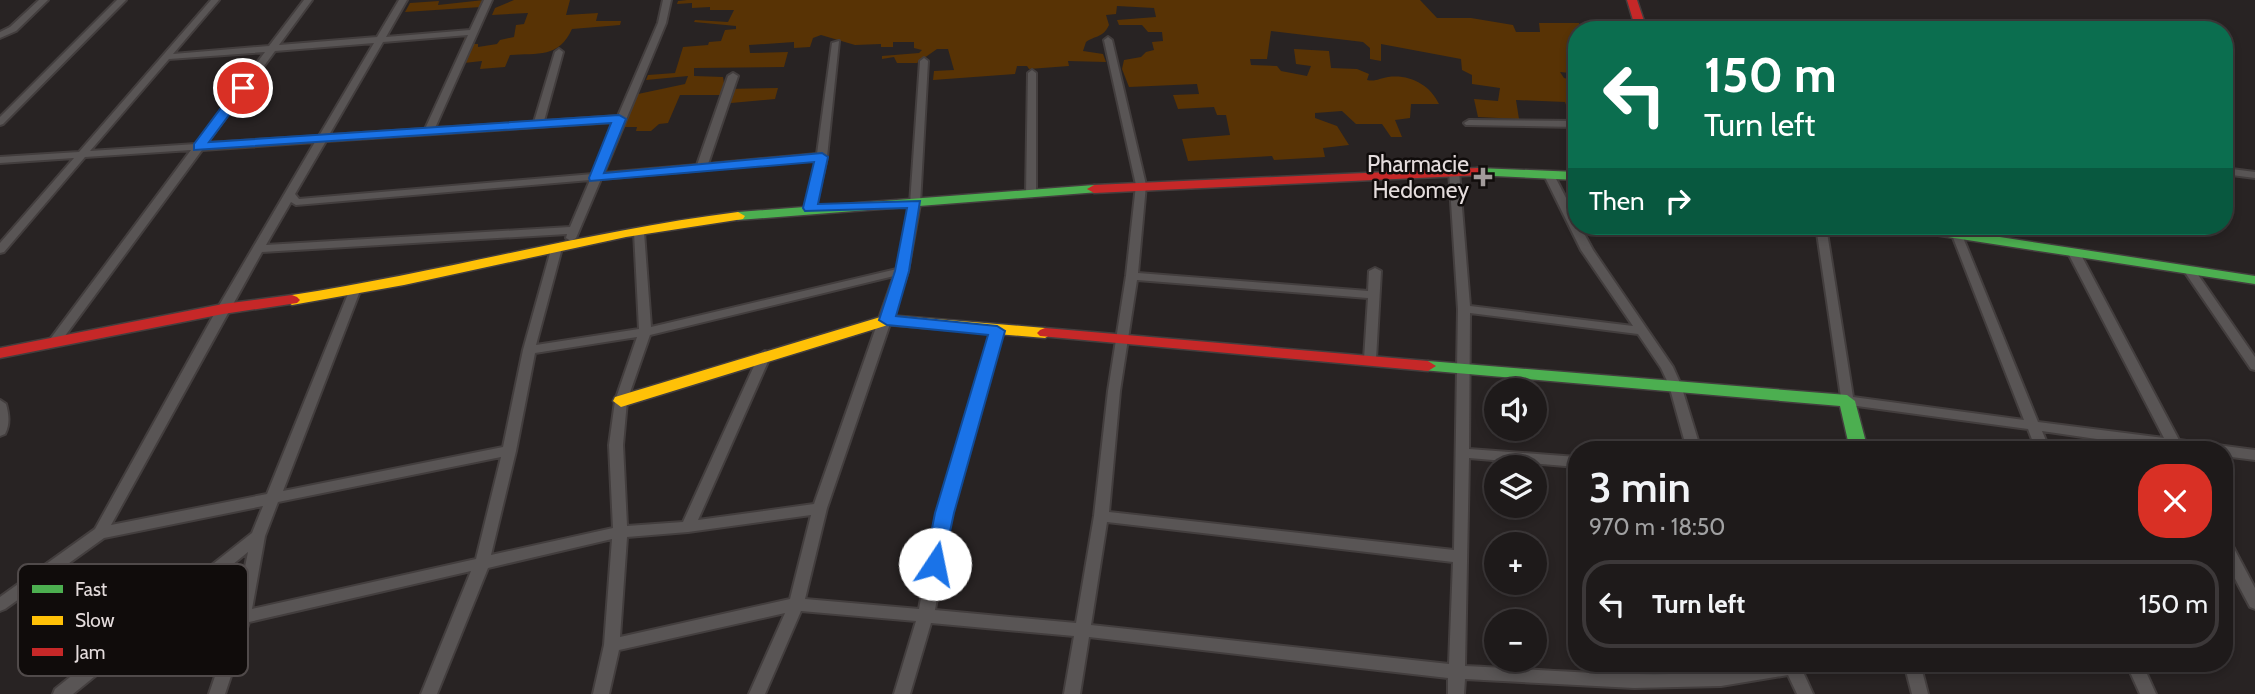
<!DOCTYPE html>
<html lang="en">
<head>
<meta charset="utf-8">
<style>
	body { margin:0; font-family:Cabin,sans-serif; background:#2b2727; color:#f1f3f6; height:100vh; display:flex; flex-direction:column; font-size:26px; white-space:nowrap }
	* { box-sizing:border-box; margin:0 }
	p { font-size:23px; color:#a1a1a2 }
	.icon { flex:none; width:38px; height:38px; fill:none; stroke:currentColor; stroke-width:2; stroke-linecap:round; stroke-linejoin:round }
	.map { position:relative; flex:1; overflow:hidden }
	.side { position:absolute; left:1568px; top:441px; width:665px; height:231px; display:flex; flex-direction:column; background:#1e1a1a; border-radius:28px; box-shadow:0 4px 10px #0003,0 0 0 2px #3c3839 }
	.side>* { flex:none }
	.guide { position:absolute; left:1568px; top:21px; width:665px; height:214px; border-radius:28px; box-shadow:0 4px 10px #0003,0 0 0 2px #3c3839; background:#0b6e4f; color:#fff; overflow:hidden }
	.buttons { position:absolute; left:1484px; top:378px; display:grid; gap:14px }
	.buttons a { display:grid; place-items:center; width:63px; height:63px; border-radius:50%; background:#1e1a1a; box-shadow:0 4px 10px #0003,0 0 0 2px #3c3839; font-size:35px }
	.pin { position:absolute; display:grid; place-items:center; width:60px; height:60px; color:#fff; margin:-30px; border:4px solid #fff; border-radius:50%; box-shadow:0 2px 7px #0007 }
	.me { position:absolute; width:77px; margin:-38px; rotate:11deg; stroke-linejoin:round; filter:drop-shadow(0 0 5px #0008) }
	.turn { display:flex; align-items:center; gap:24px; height:147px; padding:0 21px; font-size:32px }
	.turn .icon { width:91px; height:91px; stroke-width:2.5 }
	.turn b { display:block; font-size:49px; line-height:60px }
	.then { display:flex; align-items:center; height:66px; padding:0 21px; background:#0003; gap:14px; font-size:26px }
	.round { display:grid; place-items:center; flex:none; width:74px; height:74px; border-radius:28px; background:#2b2727 }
	.headline { display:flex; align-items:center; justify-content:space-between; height:119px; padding:0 21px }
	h1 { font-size:42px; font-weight:600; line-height:52px }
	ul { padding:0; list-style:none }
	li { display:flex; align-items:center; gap:21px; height:88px; margin:0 14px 10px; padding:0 7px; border:4px solid #3c3839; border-radius:28px }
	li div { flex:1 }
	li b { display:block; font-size:26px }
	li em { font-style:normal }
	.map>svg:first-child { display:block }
</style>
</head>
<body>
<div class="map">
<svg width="2255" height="694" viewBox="0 0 2255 694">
	<rect width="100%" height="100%" fill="#282323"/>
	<path fill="#583305" d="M484,0L481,7L405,12L410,3L439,1L438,5Z
		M514,0H570L566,15L598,13L596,21H621L620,25L572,29C559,58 538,53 510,55L505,67L480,69L482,61L455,64L465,37L474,36L472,44H478V47L497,44L500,40L514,37L516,25L524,24L528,13L492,15L495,8Z
		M687,0H1420L1437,18H1471L1513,25L1516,32H1540L1539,23H1579L1582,30H1577V48H1566L1570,73L1560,72L1564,78L1577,81V120L1571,119L1565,102L1516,100L1519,119L1478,117L1474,99L1498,101L1500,88L1472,84V75L1462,70L1461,59L1381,44V61L1370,59V48L1363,42L1271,31L1267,59H1250L1251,65L1277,66L1281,71L1307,76L1311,66L1296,64L1294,49L1329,51L1331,68L1357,69L1369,74L1367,80C1376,82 1380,78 1388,77C1410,74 1430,85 1439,104H1411L1410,118L1395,120L1402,137H1391L1382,124H1356L1342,111L1315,113V118L1337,126L1349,145L1323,148L1325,157L1274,160L1272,156L1188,161L1182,139L1230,135L1226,115H1217L1214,107L1178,109L1173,95L1199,94L1197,84L1129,87L1122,69L1124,60L1141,57L1146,52L1154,50L1152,42L1163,41L1162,32H1148L1142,25H1119L1117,20L1156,17L1154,8L1117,6L1116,14L1106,15L1109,25C1103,38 1096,35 1086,42L1083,51L1103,54L1106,62L1068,61L1069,66L1029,69L1027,66H1017L1015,74L933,80L934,71L954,70L948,49H937L917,63H897L894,57L882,59V56L919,53L922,50L914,48V42H893V47H881V44L855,45L821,35L813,38L810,47L794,48V42L749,45L750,53L788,52L784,67L694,68V76L723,77L725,89L778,88L775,99L731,103L719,95H680L668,123L659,124L651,131H636L637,127H621L638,94L685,84L688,76L646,80L648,75L675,73L683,47L708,45L709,42L721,41L725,30L736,29V26L694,22L695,20L728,22L734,10H710V7L692,8V3L677,4L678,1Z"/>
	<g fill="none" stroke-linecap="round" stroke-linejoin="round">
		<defs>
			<path id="street" d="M39,0H48L16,31L0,38V32L10,27Z
				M117,0H126L3,124L0,125V117Z
				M211,0H219L173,54L269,46L304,0H312L279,45L377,37L399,0H407L386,37L470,30L484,0H492L435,128L534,122L555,52L559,49L563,52L544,121L618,116L658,23L663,0H671L666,23L604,173L697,165L728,76L733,73L738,76L708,164L817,154L832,43L839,41L827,157L815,209L810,212L805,209L816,160L601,179L576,238L571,241L566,238L567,234L262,252L111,525L267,494L350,289H358L360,291L283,491L503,447L523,350L552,246H560L562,248L536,345L639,329L634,232L639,229L644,232L651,327L897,269L910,204L920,61L924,58L928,61L920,204L908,271L827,508L805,599L919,609L937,513L991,331L997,327L1003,331L951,513L935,610L1076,623L1094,516L1108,391L1126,276L1136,185L1104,40L1108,37L1112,40L1146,185L1138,273L1368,291L1369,271L1375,268L1381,271L1376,359L1370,363L1364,359L1368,298L1137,280L1120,391L1109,512L1454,550L1458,309L1449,171L1450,169L1454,168L1459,171L1470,306L1633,326L1581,250L1544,175L1545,173H1553L1577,219V226H1580L1593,250L1673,367L1681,385L1701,450H1687L1669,385L1661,368L1638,334L1470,313L1469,449L1577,457V467L1469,458L1465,666C1549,670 1634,678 1719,672C1746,670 1772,663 1799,663L1813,694H1797L1788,675L1721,686L1634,688L1465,679L1464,694H1448V678L1089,637L1080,694H1064L1074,636L931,623L910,694H894L916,621L801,611L765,694H749L785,613L619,650L609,694H593L604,645L612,539L488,568L437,694H421L471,571L249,622L225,694H209L235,617L248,552L73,694H53L55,689L252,533L263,506L104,538L5,609L0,611V597L95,529L217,309L315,142L202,150L59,344H51L49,341L51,338L191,150L85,157L4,252L0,253V243L74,158L0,163V157L79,152ZM468,35L425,129L329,135L383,42ZM374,43L319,136L207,143L275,51ZM265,52L196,144L90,151L169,59ZM615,122L593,174L299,199L295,194L326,141ZM590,180L570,227L266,245L291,202L296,205ZM894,276L814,504L698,520L771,355L765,351L759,355L683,522L627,526L623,445L627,401L650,335ZM637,337L615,401L609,445L613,528L491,555L516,451L535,353ZM501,457L476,559L252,609L265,536L278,502ZM811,515L790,599L620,637L627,537L688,532ZM1107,522L1453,562L1449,664L1091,625Z
				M1032,70L1036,73V194L1031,197L1026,194L1028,73Z
				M1469,120L1577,121V127L1466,125L1464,123Z
				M2224,168L2255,172V178L2224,174Z
				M1816,226H1826L1853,397L2024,420L1952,235L1957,232L1962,235L2038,422L2164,438L2068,253L2074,250L2080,253L2179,440L2255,450V460L2224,456V450H2172L2042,431L2050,450H2036L2028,429L1842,404Z
				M2190,268L2194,269L2255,357V370L2251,369L2184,271Z
				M0,400L6,404C9,415 10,424 5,434L0,436Z
				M2224,537L2229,539L2255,588V609L2250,607L2224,558Z
				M1904,663H1920L1928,694H1912Z
				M2126,663H2142L2156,694H2140Z"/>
			<path id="fast" d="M1478,168L1577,172V180L1473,175V169Z
				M1094,185L1099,186V192L738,220L731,216L738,212Z
				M1895,226H1928L2255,276V284L1902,230Z
				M1428,361L1847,395L1855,401L1868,450H1850L1840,406L1422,370L1420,366Z"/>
			<path id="slow" d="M738,212L745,216L743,219L626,237L404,285L292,305L284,300L292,295C442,272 588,231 738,212Z
				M887,315L1045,328L1053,333L1045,338L888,325L621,407L613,401L615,397Z"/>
			<path id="jam" d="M1627,0H1637L1647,30H1636Z
				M1478,168L1483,169V175L1094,193L1087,189L1094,185Z
				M292,295L297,297L300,300L297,303L223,314L0,358V348L223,304Z
				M1045,328L1428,361L1436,366L1428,371L1040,336L1037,333L1040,330Z"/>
		</defs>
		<use href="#street" stroke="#433e3e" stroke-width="4"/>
		<use href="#fast" stroke="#433e3e" stroke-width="3"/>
		<use href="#slow" stroke="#433e3e" stroke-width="3"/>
		<use href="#jam" stroke="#433e3e" stroke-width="3"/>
		<use href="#street" fill="#595555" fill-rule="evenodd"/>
		<use href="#fast" fill="#4caf50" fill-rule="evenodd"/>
		<use href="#slow" fill="#ffc107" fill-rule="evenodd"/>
		<use href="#jam" fill="#c62828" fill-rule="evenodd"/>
	</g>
	<path fill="#1a73e8" stroke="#114b97" stroke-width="2" d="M243,84L249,88L209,142L619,115L626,119L604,173L822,153L828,157L818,204L920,201L909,271L896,316L997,326L1005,331L954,513L942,569H928L925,564L935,513L988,335L887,325L879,320L895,271L907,208L805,211L803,208L814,162L590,181L589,178L611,123L194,150V144L238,85Z"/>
	<path fill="#a29b9b" stroke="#100c0b" stroke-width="2.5" d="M1479.5 166.5h7v7h7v7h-7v7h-7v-7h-7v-7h7z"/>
	<g text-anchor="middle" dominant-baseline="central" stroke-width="5" stroke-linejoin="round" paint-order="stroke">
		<g font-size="23" fill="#e4dcdc" stroke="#100c0b" text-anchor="end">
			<text x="1469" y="164">Pharmacie<tspan x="1469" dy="26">Hedomey</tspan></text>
		</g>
	</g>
	<rect x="18" y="564" width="230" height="112" rx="10" fill="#100c0b" stroke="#504a4a" stroke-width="2"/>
	<rect x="32" y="585" width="31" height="8" fill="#4caf50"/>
	<rect x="32" y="616" width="31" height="9" fill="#ffc107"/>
	<rect x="32" y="648" width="31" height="8" fill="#c62828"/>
	<g font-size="19" fill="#e4dcdc">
		<text x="75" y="596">Fast</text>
		<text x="75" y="627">Slow</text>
		<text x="75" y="659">Jam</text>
	</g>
</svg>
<div class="buttons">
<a><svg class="icon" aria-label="sound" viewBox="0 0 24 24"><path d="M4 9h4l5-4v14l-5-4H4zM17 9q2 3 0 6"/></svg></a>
<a><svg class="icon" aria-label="layers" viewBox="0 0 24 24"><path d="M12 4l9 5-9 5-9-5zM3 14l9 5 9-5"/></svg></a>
<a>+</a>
<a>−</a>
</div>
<div class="pin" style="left:243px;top:88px;background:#d93025"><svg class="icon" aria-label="arrive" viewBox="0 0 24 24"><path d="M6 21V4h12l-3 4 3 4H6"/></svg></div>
<svg class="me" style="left:935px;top:564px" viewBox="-20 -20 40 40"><circle r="19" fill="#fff"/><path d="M0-13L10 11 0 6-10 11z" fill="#1a73e8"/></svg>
<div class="guide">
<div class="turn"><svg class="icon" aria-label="left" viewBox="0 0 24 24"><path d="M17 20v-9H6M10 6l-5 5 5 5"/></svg><div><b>150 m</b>Turn left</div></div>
<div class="then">Then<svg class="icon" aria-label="right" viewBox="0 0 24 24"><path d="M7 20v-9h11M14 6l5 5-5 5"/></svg></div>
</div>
<section class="side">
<div class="headline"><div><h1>3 min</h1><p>970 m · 18:50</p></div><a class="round" style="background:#d93025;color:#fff"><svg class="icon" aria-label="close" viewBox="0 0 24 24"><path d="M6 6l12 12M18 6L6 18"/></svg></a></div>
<ul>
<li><svg class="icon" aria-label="left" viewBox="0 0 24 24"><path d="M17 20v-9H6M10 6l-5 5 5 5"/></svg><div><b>Turn left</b></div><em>150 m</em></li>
</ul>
</section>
</div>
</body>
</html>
